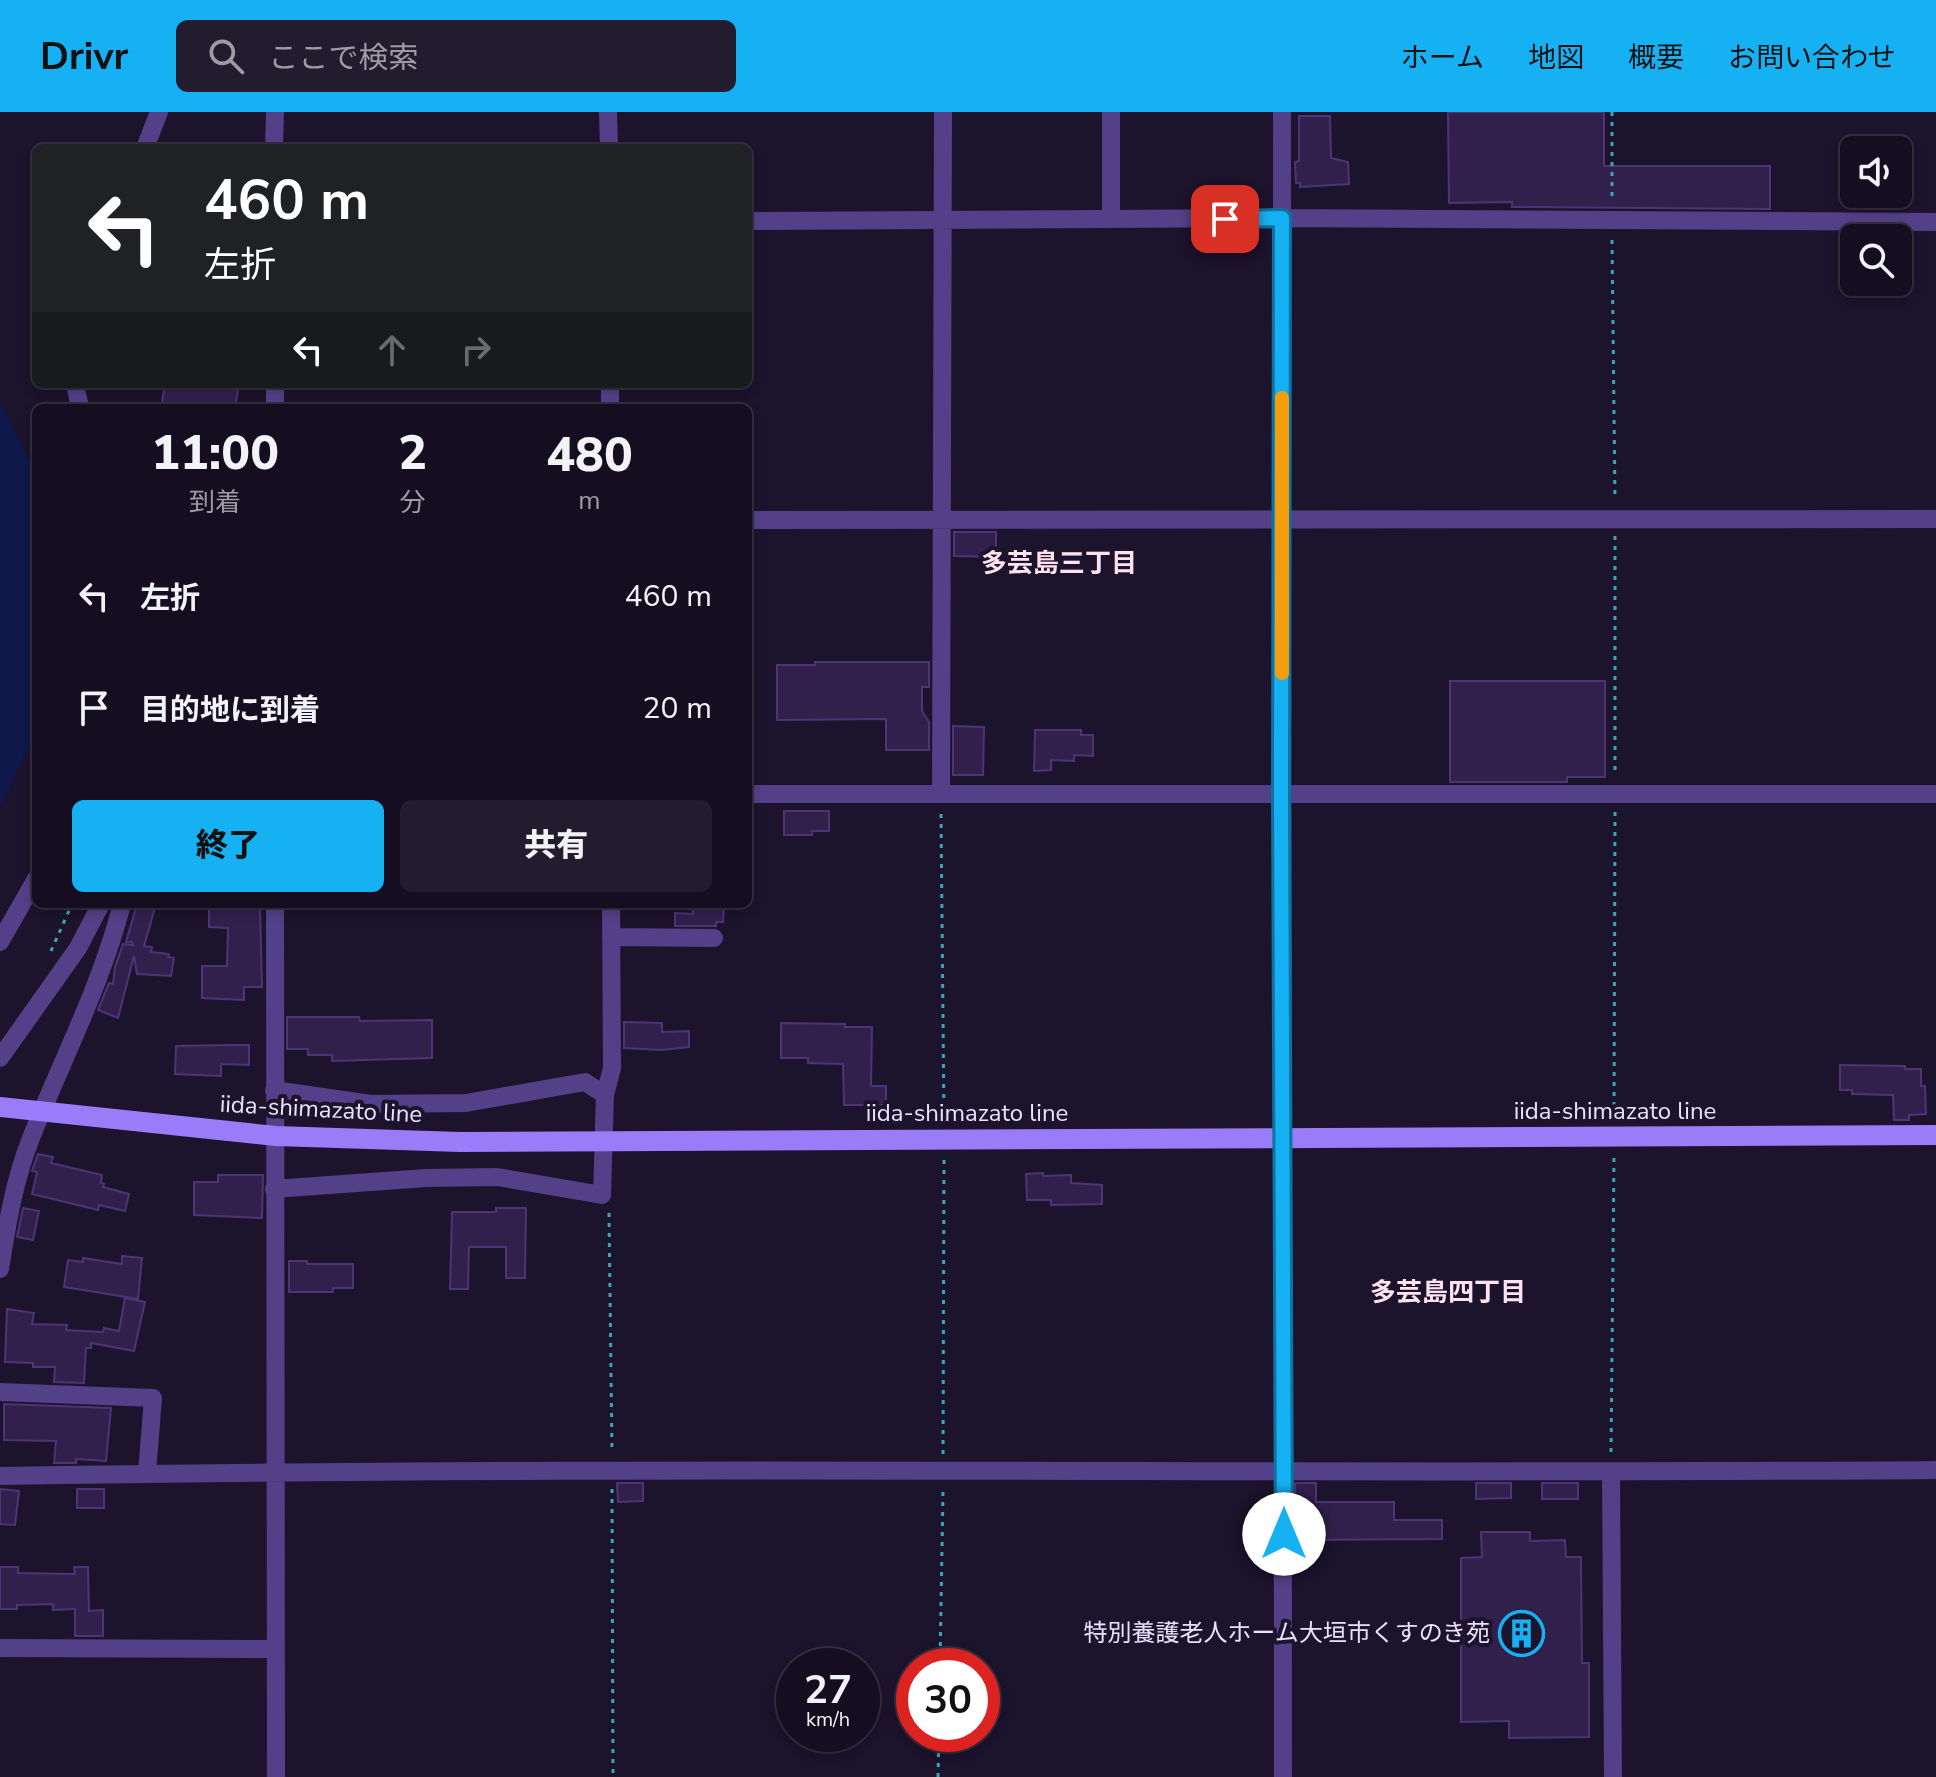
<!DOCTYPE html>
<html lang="ja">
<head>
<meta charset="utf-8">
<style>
	body { margin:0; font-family:"Nunito Sans","Noto Sans JP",sans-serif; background:#221c2e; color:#f1f3f6; height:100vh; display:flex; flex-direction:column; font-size:30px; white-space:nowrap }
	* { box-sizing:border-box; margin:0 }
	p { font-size:26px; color:#9d9ca5 }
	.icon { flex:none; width:44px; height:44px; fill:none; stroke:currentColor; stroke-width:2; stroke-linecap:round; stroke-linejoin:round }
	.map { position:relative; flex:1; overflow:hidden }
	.drawer { position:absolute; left:32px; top:292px; width:720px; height:504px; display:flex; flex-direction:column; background:#150e21; border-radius:12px; box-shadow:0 4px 12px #0003,0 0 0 2px #342e3f }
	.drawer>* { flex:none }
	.banner { position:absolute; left:32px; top:32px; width:720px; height:244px; border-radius:12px; box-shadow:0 4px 12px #0003,0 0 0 2px #342e3f; background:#202124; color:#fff; overflow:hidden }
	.fabs { position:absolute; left:1840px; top:24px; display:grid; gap:16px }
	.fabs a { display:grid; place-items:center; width:72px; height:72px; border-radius:12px; background:#150e21; box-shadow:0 4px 12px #0003,0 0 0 2px #342e3f; font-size:40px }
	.speed { position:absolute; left:776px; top:1536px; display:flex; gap:16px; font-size:40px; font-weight:700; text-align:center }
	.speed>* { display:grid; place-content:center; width:104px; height:104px; border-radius:50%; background:#150e21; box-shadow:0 4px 12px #0003,0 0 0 2px #342e3f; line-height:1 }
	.speed small { font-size:20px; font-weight:400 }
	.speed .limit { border:12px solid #d22; background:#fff; color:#111 }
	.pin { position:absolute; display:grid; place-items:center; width:68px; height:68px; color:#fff; margin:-34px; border-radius:16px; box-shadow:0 4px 12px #0006 }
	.me { position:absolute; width:88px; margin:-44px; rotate:0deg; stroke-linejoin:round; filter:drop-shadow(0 0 6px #0008) }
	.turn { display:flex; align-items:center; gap:28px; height:168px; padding:0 40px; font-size:36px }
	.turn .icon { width:104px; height:104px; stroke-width:2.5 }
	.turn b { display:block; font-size:56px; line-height:68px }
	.lanes { display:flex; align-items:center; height:76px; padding:0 40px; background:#0003; justify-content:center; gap:40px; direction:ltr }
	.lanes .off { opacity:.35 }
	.eta { display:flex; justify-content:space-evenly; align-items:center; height:136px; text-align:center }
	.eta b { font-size:48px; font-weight:800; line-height:56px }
	.button { display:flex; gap:16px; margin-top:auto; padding:16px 40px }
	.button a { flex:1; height:92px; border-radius:12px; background:#16b1f3; color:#111; font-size:32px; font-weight:800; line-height:92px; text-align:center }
	.button a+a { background:#221c2e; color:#f1f3f6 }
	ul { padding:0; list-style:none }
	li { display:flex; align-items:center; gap:24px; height:112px; padding:0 40px }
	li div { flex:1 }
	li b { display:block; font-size:30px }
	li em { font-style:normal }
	header { display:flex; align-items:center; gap:48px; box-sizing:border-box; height:112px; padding:0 40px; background:#16b1f3; color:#111 }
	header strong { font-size:38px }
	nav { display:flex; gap:44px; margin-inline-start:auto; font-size:28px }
	.search { width:560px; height:72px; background:#221c2e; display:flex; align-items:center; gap:20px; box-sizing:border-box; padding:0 28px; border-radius:12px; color:#9d9ca5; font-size:30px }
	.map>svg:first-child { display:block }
</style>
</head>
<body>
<header>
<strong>Drivr</strong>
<div class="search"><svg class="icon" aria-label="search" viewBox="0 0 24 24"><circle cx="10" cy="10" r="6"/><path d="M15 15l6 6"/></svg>ここで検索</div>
<nav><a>ホーム</a><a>地図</a><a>概要</a><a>お問い合わせ</a></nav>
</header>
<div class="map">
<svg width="1936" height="1665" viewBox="0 0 1936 1665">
	<rect width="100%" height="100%" fill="#1c132c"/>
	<path fill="#0e184a" d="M0,290L36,362V620L0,696Z"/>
	<path fill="#32204c" stroke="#4e3377" stroke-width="2" d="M1448,0H1604V54H1770V97L1512,95V90L1449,91Z
		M1299,4H1330L1331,46L1348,50L1349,72L1300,75V71H1296L1295,50L1299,49Z
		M165,272H239L235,296H161Z
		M954,420H996V445L954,444Z
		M815,550H929V575H922V599L929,610V638H886V607L777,608V553H815Z
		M1450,569H1605V665H1567V670H1450Z
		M953,614L984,615L983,663H953Z
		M1035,618H1081V623H1093V644L1074,643V649L1051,648V658L1034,659Z
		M784,699H829V719H812V723H784Z
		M137,792H156L144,834L152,835L151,840L169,842L168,845L174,846L171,864L137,862L134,844L118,906L98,898L109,871L113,872L115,855L123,832L133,833L132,830H126Z
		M693,792H724L723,810H716V814H675V801L693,802Z
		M209,793L260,795L262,875H244V888L202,886V854H227L228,816L209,815Z
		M287,905H359L360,909L432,908V946L332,949V943H308V937H287Z
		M624,910L662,911V920L689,919V935L662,938L624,936Z
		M781,911L845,912V915H872L871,974H886V993H844L843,952L808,951V946H781Z
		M232,933H249V953L221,952V964L175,962L176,934Z
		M1840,953L1905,954V957H1921V974H1925L1926,1002L1909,1003V1008H1894L1893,983L1852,982V978H1840Z
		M38,1042L53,1045L51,1051L102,1063L101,1071L104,1072L103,1075L129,1082L125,1099L99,1093L98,1098L32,1082L37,1060L32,1059Z
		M1043,1061V1064L1071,1063V1071L1102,1073V1092L1051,1093V1088H1027L1026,1062Z
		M218,1063H263L262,1106L194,1103V1070H218Z
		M23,1096L39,1099L33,1128L17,1125Z
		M496,1096H526L525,1166H506V1135H469L468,1177H450L452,1100H496Z
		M122,1144L142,1146L138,1187L64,1175L68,1148L83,1150V1146L122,1152Z
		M289,1149H307V1152H353V1176H333V1180H289Z
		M125,1186L145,1190L134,1239L91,1231V1236H86L84,1271L54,1270L55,1255H33V1251L5,1250L7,1197L34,1201L32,1212L67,1213L66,1218L103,1220L104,1216L119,1219Z
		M4,1292L111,1296L106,1349L76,1347V1351H54L56,1329L4,1328Z
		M617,1371H643V1389L618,1390Z
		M1295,1371H1316V1390H1394V1408H1442V1427L1295,1428Z
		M1476,1371H1511V1386L1476,1387Z
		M1542,1371H1578V1387H1542Z
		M0,1377L19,1379L15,1413L0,1412Z
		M77,1377H104V1396H77Z
		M1481,1420H1530V1429L1565,1428L1566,1445H1581L1582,1551H1589V1625L1509,1626V1609L1461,1610V1446L1482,1445Z
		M0,1455H18V1461L72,1462H75L74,1455H88L89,1499L103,1498V1524H75V1497L53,1498V1492L17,1493V1497H0Z"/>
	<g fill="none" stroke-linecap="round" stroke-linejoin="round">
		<path stroke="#38a7b9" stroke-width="3" stroke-dasharray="4 6" stroke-linecap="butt" d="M1612,0V88
			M1612,128L1615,388
			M1615,424V664
			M941,702L944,1010
			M51,839L72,792
			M1614,1004L1615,700
			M609,1101L612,1341
			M1611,1340L1614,1044
			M943,1342L944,1046
			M612,1377L613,1665
			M940,1554L943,1378
			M938,1665L939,1622"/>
		<path stroke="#524188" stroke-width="18" d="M608,0L609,36
			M1282,0L1283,1665
			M145,36L159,0
			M274,36L275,0
			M1111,107V0
			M748,109L1282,106L1936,110
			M75,272L80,296
			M275,272V296
			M610,272V296
			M748,408L1936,407
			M748,682H1936
			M941,682L943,0
			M275,792L276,1665
			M611,825L714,826
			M0,830L36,767
			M0,946L78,836L101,792
			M274,978L371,992L466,991L585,970L605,983
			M274,1077L426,1066L497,1065L602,1083L605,983L612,956L611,792
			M0,1157C7,1113 14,1069 31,1026C62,948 101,874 122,792
			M0,1280L153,1286L147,1361
			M1611,1361L1613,1665
			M0,1364C645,1353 1291,1363 1936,1358
			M0,1536L275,1537"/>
		<path stroke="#987cf8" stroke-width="20" d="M0,995L276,1024L460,1030L1936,1023"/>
	</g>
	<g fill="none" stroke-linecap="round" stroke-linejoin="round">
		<defs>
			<path id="route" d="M1225,107L1282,106L1281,682L1284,1422"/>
		</defs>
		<use href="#route" stroke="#0e739e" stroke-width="20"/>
		<use href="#route" stroke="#16b1f3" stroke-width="14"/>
		<path stroke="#f59e0b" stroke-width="14" d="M1282,561V286"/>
	</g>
	<defs>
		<symbol id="building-ring" viewBox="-11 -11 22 22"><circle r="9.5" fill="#1c132c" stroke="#16b1f3" stroke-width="1.5"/><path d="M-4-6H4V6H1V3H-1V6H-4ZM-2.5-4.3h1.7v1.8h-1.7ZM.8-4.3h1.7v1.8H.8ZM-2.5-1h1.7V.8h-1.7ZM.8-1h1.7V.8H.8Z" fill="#16b1f3"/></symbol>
	</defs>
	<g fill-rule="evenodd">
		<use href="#building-ring" x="1496" y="1496" width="51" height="51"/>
	</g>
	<g text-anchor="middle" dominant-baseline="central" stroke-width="8" stroke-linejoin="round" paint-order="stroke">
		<g font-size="24" fill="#e9e0fd" stroke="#1c132c">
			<text transform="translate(321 997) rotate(3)">iida-shimazato line</text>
			<text x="1615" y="999">iida-shimazato line</text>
			<text x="967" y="1001">iida-shimazato line</text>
		</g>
		<g font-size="24" fill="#e9e0fd" stroke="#1c132c" text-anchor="end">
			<text x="1490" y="1521">特別養護老人ホーム大垣市くすのき苑</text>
		</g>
		<g font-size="26" font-weight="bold" fill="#fee2ee" stroke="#1c132c">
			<text x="1059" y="451">多芸島三丁目</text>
			<text x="1448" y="1180">多芸島四丁目</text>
		</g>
	</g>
</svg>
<div class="fabs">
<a><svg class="icon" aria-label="sound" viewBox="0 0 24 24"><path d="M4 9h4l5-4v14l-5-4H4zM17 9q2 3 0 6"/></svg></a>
<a><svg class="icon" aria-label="search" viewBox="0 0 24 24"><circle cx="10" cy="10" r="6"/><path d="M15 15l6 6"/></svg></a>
</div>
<div class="speed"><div>27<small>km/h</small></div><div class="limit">30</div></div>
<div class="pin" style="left:1225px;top:107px;background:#d93025"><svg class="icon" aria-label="arrive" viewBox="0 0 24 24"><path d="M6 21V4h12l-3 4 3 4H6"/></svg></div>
<svg class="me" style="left:1284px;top:1422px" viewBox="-20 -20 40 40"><circle r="19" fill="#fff"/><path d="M0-13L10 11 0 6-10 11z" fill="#16b1f3"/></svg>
<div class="banner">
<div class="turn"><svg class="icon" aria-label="left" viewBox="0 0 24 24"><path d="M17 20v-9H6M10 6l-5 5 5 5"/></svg><div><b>460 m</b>左折</div></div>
<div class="lanes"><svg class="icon" aria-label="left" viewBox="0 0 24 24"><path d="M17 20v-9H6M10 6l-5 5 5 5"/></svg><svg class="icon off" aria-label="ahead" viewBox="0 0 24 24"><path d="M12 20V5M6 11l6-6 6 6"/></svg><svg class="icon off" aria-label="right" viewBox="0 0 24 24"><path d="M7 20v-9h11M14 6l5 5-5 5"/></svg></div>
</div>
<section class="drawer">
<div class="eta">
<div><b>11:00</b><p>到着</p></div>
<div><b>2</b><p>分</p></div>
<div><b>480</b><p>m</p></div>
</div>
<ul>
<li><svg class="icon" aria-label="left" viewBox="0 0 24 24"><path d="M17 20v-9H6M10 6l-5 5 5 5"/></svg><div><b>左折</b></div><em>460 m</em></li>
<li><svg class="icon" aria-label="arrive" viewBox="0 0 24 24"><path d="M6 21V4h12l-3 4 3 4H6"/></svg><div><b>目的地に到着</b></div><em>20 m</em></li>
</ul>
<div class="button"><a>終了</a><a>共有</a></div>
</section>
</div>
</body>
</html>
